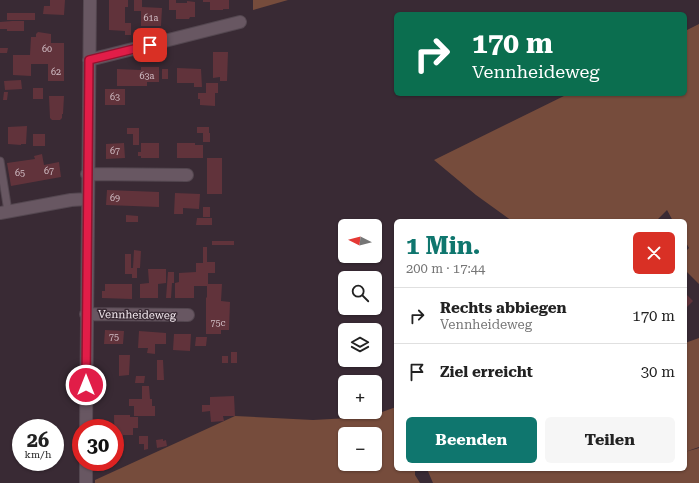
<!DOCTYPE html>
<html lang="de">
<head>
<meta charset="utf-8">
<style>
	body { margin:0; font-family:"Roboto Serif",serif; background:#f6f6f6; color:#222; height:100vh; display:flex; flex-direction:column; font-size:15px; white-space:nowrap }
	* { box-sizing:border-box; margin:0 }
	p { font-size:13px; color:#767676 }
	.icon { flex:none; width:22px; height:22px; fill:none; stroke:currentColor; stroke-width:2; stroke-linecap:round; stroke-linejoin:round }
	.map { position:relative; flex:1; overflow:hidden }
	.details { position:absolute; left:394px; top:219px; width:293px; height:252px; display:flex; flex-direction:column; background:#fff; border-radius:6px; box-shadow:0 1px 3px #0004 }
	.details>* { flex:none }
	.top-card { position:absolute; left:394px; top:12px; width:293px; height:84px; border-radius:6px; box-shadow:0 1px 3px #0004; background:#0b6e4f; color:#fff; overflow:hidden }
	.needle { width:26px; rotate:276deg }
	.buttons { position:absolute; left:338px; top:219px; display:grid; gap:8px }
	.buttons a { display:grid; place-items:center; width:44px; height:44px; border-radius:6px; background:#fff; box-shadow:0 1px 3px #0004; font-size:20px }
	.speed { position:absolute; left:12px; top:419px; display:flex; gap:8px; font-size:20px; font-weight:700; text-align:center }
	.speed>* { display:grid; place-content:center; width:52px; height:52px; border-radius:50%; background:#fff; box-shadow:0 1px 3px #0004; line-height:1 }
	.speed small { font-size:10px; font-weight:400 }
	.speed .limit { border:6px solid #d22; background:#fff; color:#111 }
	.pin { position:absolute; display:grid; place-items:center; width:34px; height:34px; color:#fff; margin:-17px; border-radius:8px; box-shadow:0 2px 6px #0006 }
	.me { position:absolute; width:44px; margin:-22px; rotate:0deg; stroke-linejoin:round; filter:drop-shadow(0 0 3px #0008) }
	.turn { display:flex; align-items:center; gap:14px; height:84px; padding:0 12px; font-size:18px }
	.turn .icon { width:52px; height:52px; stroke-width:2.5 }
	.turn b { display:block; font-size:28px; line-height:34px }
	.round { display:grid; place-items:center; flex:none; width:42px; height:42px; border-radius:6px; background:#f6f6f6 }
	.headline { display:flex; align-items:center; justify-content:space-between; height:68px; padding:0 12px }
	h1 { font-size:24px; font-weight:700; line-height:30px; color:#0f766e }
	.primary-button { display:flex; gap:8px; margin-top:auto; padding:8px 12px }
	.primary-button a { flex:1; height:46px; border-radius:6px; background:#0f766e; color:#fff; font-size:16px; font-weight:700; line-height:46px; text-align:center }
	.primary-button a+a { background:#f6f6f6; color:#222 }
	ul { padding:0; list-style:none }
	li { display:flex; align-items:center; gap:12px; height:56px; padding:0 12px; border-top:1px solid #e0e0e0 }
	li div { flex:1 }
	li b { display:block; font-size:15px }
	li em { font-style:normal }
	.map>svg:first-child { display:block }
</style>
</head>
<body>
<div class="map">
<svg width="699" height="483" viewBox="0 0 699 483">
	<rect width="100%" height="100%" fill="#392a34"/>
	<path fill="#764c3c" fill-rule="evenodd" d="M253,0H288L253,10Z
		M699,24V284L685,270V252L689,248L685,241V221H673L667,210L656,221H512L476,195L434,160L568,94H685V31Z
		M699,338V447L685,452V343Z
		M396,407V469H415V475L420,483H95V480L235,416L313,420L368,417ZM345,434H375V464H345Z
		M699,448V483H433L427,469H685V452Z"/>
	<path fill="#61333b" d="M50,0H65L64,15L43,14L44,6H50Z
		M109,0H128V7H125V23H131V35H125V31L109,30Z
		M134,0H142V7L162,8L161,26H141V11H134Z
		M169,0H176V3H187V1L195,2V17H190L189,19H176V10H169Z
		M203,0H229V9H223V10H210V2H203Z
		M7,13H35V20H7Z
		M12,21H24V31H7V29H0V22Z
		M38,32L51,34V43H64V81H48V64H31V76L13,75V55H30L31,37H36V34Z
		M0,48H8L7,53H0Z
		M213,52H228L227,81H220V77L213,78Z
		M141,67H159V82H147V86H117V69L141,70Z
		M177,68L201,69L202,87H194V83H177Z
		M162,69H168V79H162Z
		M21,80L22,89L5,90L4,81Z
		M206,83H218V93H215V106L200,105V99H198V93H206Z
		M33,88H43V99H33Z
		M105,89H125V105H105Z
		M4,92H8L7,100H3Z
		M49,96H64L63,114H62V118L60,120H52L50,118Z
		M27,126L26,144H21V145L8,144V127Z
		M197,127H209V133H210V142H203V133H197Z
		M127,128H139V145H133V134H127Z
		M33,134H45V146H33Z
		M124,143L125,158L106,159V144Z
		M141,143H159V158H141V156H138V152H141Z
		M177,143H195V145H203V158H177Z
		M42,154L44,165L59,162L61,177L11,186L7,163L35,159L34,156Z
		M207,158H222V194H207Z
		M107,190L159,192V207L106,205Z
		M175,193L200,194L199,209L183,208V214H174Z
		M203,207H210V217H203Z
		M126,215L138,216V222H126Z
		M197,218H212V225H196Z
		M212,241H234V245H212Z
		M203,247H207V262H215V273H208V284H222L221,301L230,302L229,330H221V334H206V298L207,297V286H194V298H175V283L179,282V273L196,272V263H203Z
		M134,250L141,251L140,268H137V278H132V274H125V254H131V268H133Z
		M148,269H166V283L158,284V298H140V284L149,283Z
		M168,272H174V283H172L171,298H166Z
		M105,284H132V299L102,298V291H105Z
		M685,293L693,301L685,309Z
		M105,330L124,331L123,344H104Z
		M139,331L166,333V344H155V354L147,353L148,348H138Z
		M174,334H191L190,351L173,350Z
		M196,337H207L206,346H195Z
		M231,352H237V363H231Z
		M119,355H130L129,375L119,376Z
		M222,356H228V363H222Z
		M157,360H163L164,380H157Z
		M136,376H145L144,383H135Z
		M142,386H149L150,399H152V406H155V416H134V406H129V399H142Z
		M234,396L235,416H223L224,421L211,422L210,411L202,412V405H210V397Z
		M114,415H130V417H138V428H133V435H123V453H119V461H115Z
		M139,436H148V449L144,450V444H139Z
		M163,439V441L166,440L167,446L157,448L156,440Z"/>
	<g fill="none" stroke-linecap="round" stroke-linejoin="round">
		<defs>
			<path id="lane" d="M0,161L8,211"/>
			<path id="street" d="M89,60L240,22
				M87,174L187,175
				M0,213L71,200L87,199
				M86,314L188,315
				M86,428L90,0
				M86,462V483"/>
		</defs>
		<use href="#lane" stroke="#544750" stroke-width="9"/>
		<use href="#street" stroke="#544750" stroke-width="14"/>
		<use href="#lane" stroke="#685762" stroke-width="7"/>
		<use href="#street" stroke="#685762" stroke-width="12"/>
	</g>
	<g fill="none" stroke-linecap="round" stroke-linejoin="round">
		<defs>
			<path id="route" d="M86,385L89,60L150,45"/>
		</defs>
		<use href="#route" stroke="#92132f" stroke-width="10"/>
		<use href="#route" stroke="#e11d48" stroke-width="7"/>
	</g>
	<g text-anchor="middle" dominant-baseline="central" stroke-width="3" stroke-linejoin="round" paint-order="stroke">
		<g font-size="9" fill="#d2bfc6">
			<text x="151" y="18">61a</text>
			<text x="47" y="49">60</text>
			<text x="56" y="72">62</text>
			<text x="147" y="76">63a</text>
			<text x="115" y="97">63</text>
			<text x="115" y="151">67</text>
			<text x="49" y="171">67</text>
			<text x="20" y="173">65</text>
			<text x="115" y="198">69</text>
			<text x="218" y="323">75c</text>
			<text x="114" y="337">75</text>
		</g>
		<g font-size="11" fill="#f8eef4" stroke="#392a34">
			<text transform="translate(137 315) rotate(1)">Vennheideweg</text>
		</g>
	</g>
</svg>
<div class="buttons">
<a><svg class="needle" viewBox="-14 -14 28 28"><path d="M0-13l5 13h-10z" fill="#e53935"/><path d="M0 13l5-13h-10z" fill="#767676"/></svg></a>
<a><svg class="icon" aria-label="search" viewBox="0 0 24 24"><circle cx="10" cy="10" r="6"/><path d="M15 15l6 6"/></svg></a>
<a><svg class="icon" aria-label="layers" viewBox="0 0 24 24"><path d="M12 4l9 5-9 5-9-5zM3 14l9 5 9-5"/></svg></a>
<a>+</a>
<a>−</a>
</div>
<div class="speed"><div>26<small>km/h</small></div><div class="limit">30</div></div>
<div class="pin" style="left:150px;top:45px;background:#d93025"><svg class="icon" aria-label="arrive" viewBox="0 0 24 24"><path d="M6 21V4h12l-3 4 3 4H6"/></svg></div>
<svg class="me" style="left:86px;top:385px" viewBox="-20 -20 40 40"><circle r="17" fill="#e11d48" stroke="#fff" stroke-width="3"/><path d="M0-11L8 9 0 5-8 9z" fill="#fff"/></svg>
<div class="top-card">
<div class="turn"><svg class="icon" aria-label="right" viewBox="0 0 24 24"><path d="M7 20v-9h11M14 6l5 5-5 5"/></svg><div><b>170 m</b>Vennheideweg</div></div>
</div>
<section class="details">
<div class="headline"><div><h1>1 Min.</h1><p>200 m · 17:44</p></div><a class="round" style="background:#d93025;color:#fff"><svg class="icon" aria-label="close" viewBox="0 0 24 24"><path d="M6 6l12 12M18 6L6 18"/></svg></a></div>
<ul>
<li><svg class="icon" aria-label="right" viewBox="0 0 24 24"><path d="M7 20v-9h11M14 6l5 5-5 5"/></svg><div><b>Rechts abbiegen</b><p>Vennheideweg</p></div><em>170 m</em></li>
<li><svg class="icon" aria-label="arrive" viewBox="0 0 24 24"><path d="M6 21V4h12l-3 4 3 4H6"/></svg><div><b>Ziel erreicht</b></div><em>30 m</em></li>
</ul>
<div class="primary-button"><a>Beenden</a><a>Teilen</a></div>
</section>
</div>
</body>
</html>
